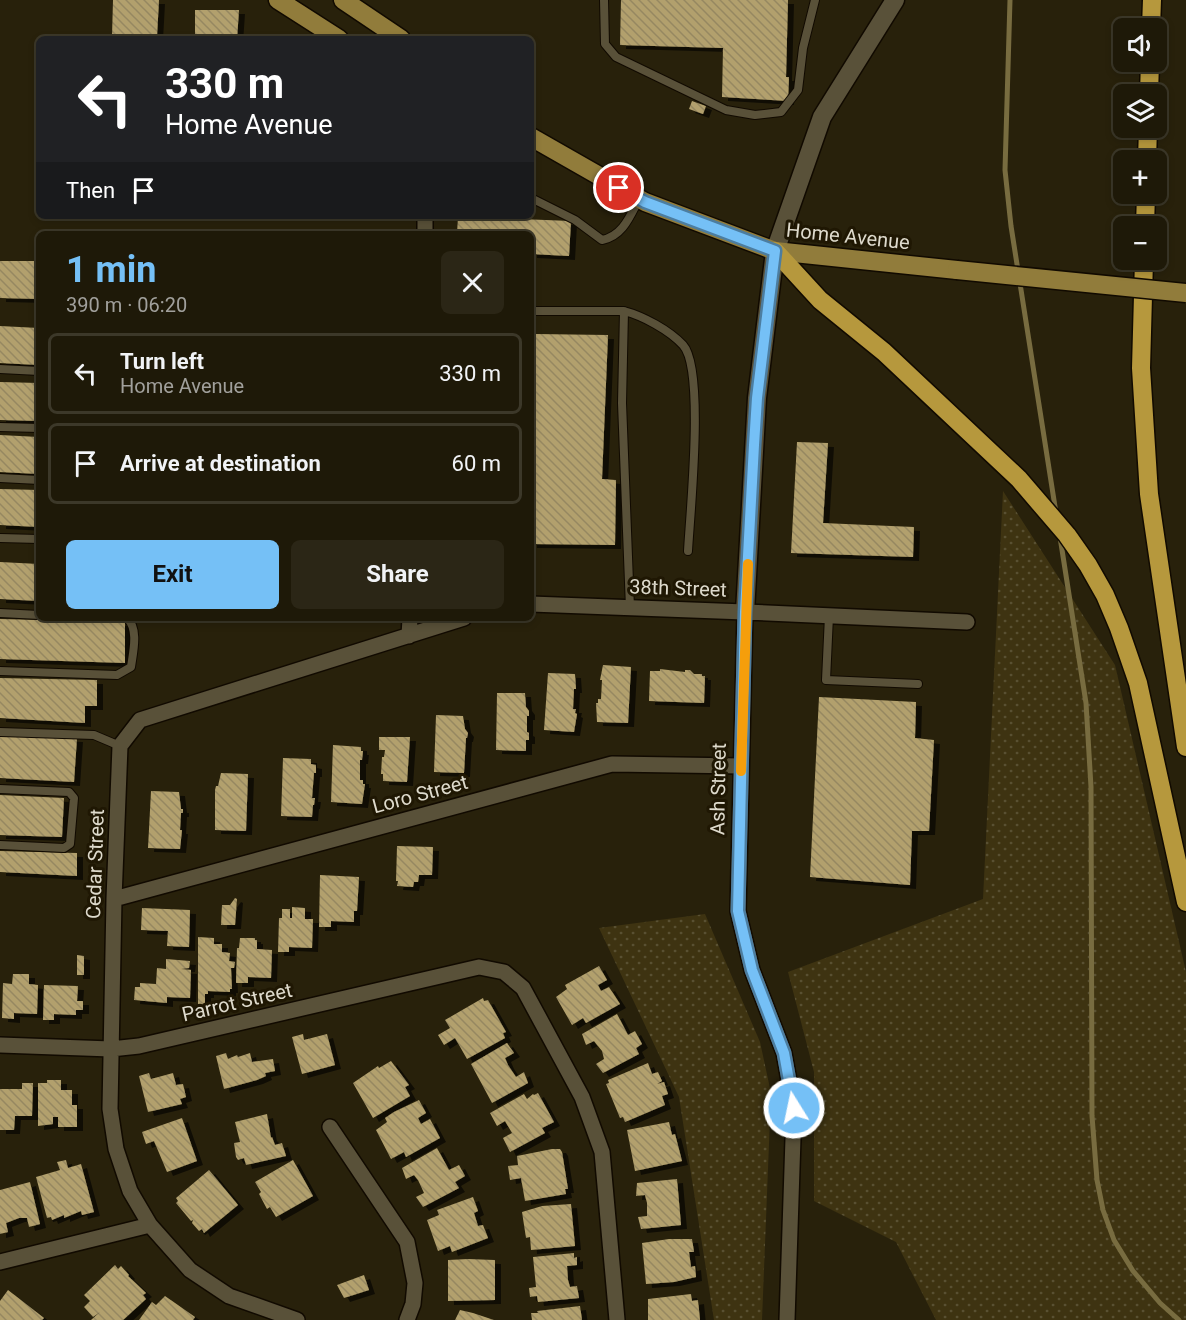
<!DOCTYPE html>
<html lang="en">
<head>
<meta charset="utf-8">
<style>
	body { margin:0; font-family:Roboto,sans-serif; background:#2b2616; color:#f1f3f6; height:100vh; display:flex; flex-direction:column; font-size:22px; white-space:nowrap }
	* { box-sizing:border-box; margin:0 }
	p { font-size:20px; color:#a1a09c }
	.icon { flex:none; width:33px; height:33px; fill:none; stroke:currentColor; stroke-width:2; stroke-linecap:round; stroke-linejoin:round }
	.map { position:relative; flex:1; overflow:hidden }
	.details { position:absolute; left:36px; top:231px; width:498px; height:390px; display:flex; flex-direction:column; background:#1e1908; border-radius:9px; box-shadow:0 3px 9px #0003,0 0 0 2px #3c3829 }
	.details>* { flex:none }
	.guide { position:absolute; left:36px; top:36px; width:498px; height:183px; border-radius:9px; box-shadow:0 3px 9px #0003,0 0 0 2px #3c3829; background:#202124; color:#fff; overflow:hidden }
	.tools { position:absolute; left:1113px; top:18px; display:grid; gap:12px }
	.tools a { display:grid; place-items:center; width:54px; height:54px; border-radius:9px; background:#1e1908; box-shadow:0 3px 9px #0003,0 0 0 2px #3c3829; font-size:30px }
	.pin { position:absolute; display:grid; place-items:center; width:51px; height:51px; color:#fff; margin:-26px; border:3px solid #fff; border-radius:50%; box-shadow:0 2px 6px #0007 }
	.me { position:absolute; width:66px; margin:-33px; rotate:350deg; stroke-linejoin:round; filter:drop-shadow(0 0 4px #0008) }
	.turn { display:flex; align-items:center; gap:21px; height:126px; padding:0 30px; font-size:27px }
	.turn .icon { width:78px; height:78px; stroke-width:2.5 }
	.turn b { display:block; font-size:42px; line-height:51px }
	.then { display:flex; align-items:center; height:57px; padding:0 30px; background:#0003; gap:12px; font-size:22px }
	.round { display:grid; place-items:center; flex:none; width:63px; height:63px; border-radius:9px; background:#2b2616 }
	.overview { display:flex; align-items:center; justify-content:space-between; height:102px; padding:0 30px }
	h1 { font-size:36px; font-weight:700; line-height:45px; color:#75c0f6 }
	.button { display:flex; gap:12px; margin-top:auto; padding:12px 30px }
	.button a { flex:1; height:69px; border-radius:9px; background:#75c0f6; color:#111; font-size:24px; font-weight:700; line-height:69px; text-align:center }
	.button a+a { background:#2b2616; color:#f1f3f6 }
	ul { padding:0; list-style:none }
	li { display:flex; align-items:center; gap:18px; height:81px; margin:0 12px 9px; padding:0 18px; border:3px solid #3c3829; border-radius:9px }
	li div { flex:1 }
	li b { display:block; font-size:22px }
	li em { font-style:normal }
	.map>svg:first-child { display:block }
</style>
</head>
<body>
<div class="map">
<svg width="1186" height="1320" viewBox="0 0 1186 1320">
	<defs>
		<pattern id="green-dots" width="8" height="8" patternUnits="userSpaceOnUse" patternTransform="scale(1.5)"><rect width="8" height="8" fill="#3e3311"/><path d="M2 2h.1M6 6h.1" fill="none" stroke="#595032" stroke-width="1.8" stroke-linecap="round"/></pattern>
		<pattern id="building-back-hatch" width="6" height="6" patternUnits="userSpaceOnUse" patternTransform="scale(1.5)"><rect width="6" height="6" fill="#b2a06d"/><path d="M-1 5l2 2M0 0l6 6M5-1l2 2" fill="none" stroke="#968861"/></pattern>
		<filter id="shadow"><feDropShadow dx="6" dy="4" stdDeviation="0" flood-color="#0009"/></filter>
	</defs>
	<rect width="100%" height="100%" fill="#28210b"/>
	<path fill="url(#green-dots)" d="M1003,491L1115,665L1186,972V1320H936L896,1242L814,1201V1072L788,972L983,899Z
		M705,914L760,1042L771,1093L762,1320H714L679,1097L599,928Z"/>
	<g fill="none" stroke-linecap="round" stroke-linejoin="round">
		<path stroke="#786c40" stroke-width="5" d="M1010,0L1005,170L1011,226L1056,513
			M1060,537L1086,703L1091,787L1092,1116L1097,1180L1103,1210L1114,1240L1133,1271L1160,1303L1179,1320"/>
	</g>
	<path fill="url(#building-back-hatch)" filter="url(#shadow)" d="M113,0H159L157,36H112Z
		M621,0H788L786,77H789L788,101L722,97L723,48L620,45Z
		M195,10H239L237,39H195Z
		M692,101L706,106L703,114L689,109Z
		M458,216H493V218L571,221L569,256L531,254V234H457Z
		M0,261H39V299L0,298Z
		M0,326L39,328V365L0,363Z
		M536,334L608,335L602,479L616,480L615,545L531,544V452Z
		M0,382L39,383V421L0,420Z
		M0,435L39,437V474L0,472Z
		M797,442L828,443L823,523L914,527L913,557L791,553Z
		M0,489L39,490V527L0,525Z
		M0,562L39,564V601L0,599Z
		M0,619L125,622V663L0,659Z
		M603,665L631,667L628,723L597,722L596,703H598V699H601L602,680H600Z
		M660,669L685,672V670H690L694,674H702V676H705L704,703L649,701L650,671H660Z
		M548,673L575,674L576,689H574L573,709H576L575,713L577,714L574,732L544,730Z
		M0,678L97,680V706H85V723L0,718Z
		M497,693H525L526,707L529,711V716H527V732L529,733V740H526V751L496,750Z
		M819,697L916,702L915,738L934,740L929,831H912L910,885L810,877Z
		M436,715L463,716L465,729L468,733L467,738H466L464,773L434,772Z
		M0,735L77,738L74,782L0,778Z
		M379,737H410L407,782L383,781V774H381L382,757H384L385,750H379Z
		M333,745L361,747V751H363L362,760H360V780H363V784H365L362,804L331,802Z
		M283,758L311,759V764L316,765V773H314L312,798H315L314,805H313L312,817L281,816Z
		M221,773L248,774L246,831L215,830V790L216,786H218Z
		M151,791L179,792L181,809H183V813H181L180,830H182L180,849L148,848Z
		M0,795L64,798L62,837L0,835Z
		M397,846L433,847L432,875H419L418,882H414L413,887L397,886L398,881H396Z
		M0,851L77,853V876L0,872Z
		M320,875L359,877L357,911H354V922L331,921V927H319Z
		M235,898L237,899L235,925H221L222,905H230Z
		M292,907L305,908V919H313L312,948L289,947V952H278L279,918H282V909H290V918H292Z
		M142,908L190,910L189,947L167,946L168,931L141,930Z
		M198,937L214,938V944H222V952L230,953L229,961L235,962L234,968H231L232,989H230V992L208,991V994H205V1009H198Z
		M240,938H255V940H257V949L272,950L271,978L248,977V983H236L237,948H239Z
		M77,955L84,956V975H77Z
		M166,959L190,961L189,968L181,969L191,970L190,998L167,997V1003L134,1000L135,987H140V983L156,984L157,968L166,969Z
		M599,966L607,980L598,985L601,991L609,987L620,1004L586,1023L583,1018L572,1025L556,997L567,989L565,985Z
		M13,974H29V984L38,985L37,1014L14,1013V1019L2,1018L3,983L12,984Z
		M44,985L78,986L77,1001H83V1010H76V1015L54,1014V1020H43Z
		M483,998L484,1001L488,1000L506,1032L503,1033L505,1038L467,1059L455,1038L444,1045L438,1035L450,1028L445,1020Z
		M617,1014L628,1035L635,1031L642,1044L636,1048L639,1054L603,1073L596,1064L604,1059L602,1051L594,1041L586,1045L582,1034Z
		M303,1034L304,1040L327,1034L335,1065L302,1074L292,1037Z
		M507,1043L514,1053L505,1058L508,1065L516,1077L524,1072L528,1083L492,1103L471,1064Z
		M226,1053L228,1059L237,1055L238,1057L250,1053L252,1062L273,1059L275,1071L265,1073L266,1076L257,1080L224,1089L216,1056Z
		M391,1061L409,1085L405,1087L410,1096L373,1118L353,1083L378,1066L379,1068Z
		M648,1063L652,1074L658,1072L662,1081L657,1084L664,1082L668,1094L662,1096L665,1105L625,1122L623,1117L620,1118L606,1084L609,1083L608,1080Z
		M149,1073L151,1079L173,1073L176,1085L183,1084L186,1097L180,1099L182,1104L148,1112L139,1076Z
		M47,1080H61V1090H72V1105H77V1127H58V1117H53V1124L38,1126V1083H47Z
		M22,1083H33L32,1116H15L14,1130H0V1089H22Z
		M538,1093L554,1122L542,1128L545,1133L510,1152L503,1138L512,1133L505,1121L497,1126L490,1113L524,1094L527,1099L533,1094L534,1095Z
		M419,1100L426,1113L418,1118L421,1124L430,1119L440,1138L406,1157L404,1152L391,1159L376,1130L387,1122L385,1118L394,1112Z
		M267,1114L271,1138L272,1137L275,1145L282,1143L286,1156L246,1165L244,1158L238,1160L236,1157L234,1143L240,1142L235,1122Z
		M182,1118L197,1161L167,1172L154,1141L146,1144L142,1132Z
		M669,1122L672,1135L675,1134L682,1161L635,1171L627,1130Z
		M437,1148L449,1170L459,1165L465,1176L455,1182L459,1188L423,1207L416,1197L424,1193L418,1180L414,1175L406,1179L402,1168Z
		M552,1149H560L562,1152L568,1189H565L566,1194L525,1201L521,1178L510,1180L508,1166L518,1165L517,1156Z
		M66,1160L68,1168L81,1164L94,1212L82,1215L81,1211L64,1218V1215L52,1220L51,1217L47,1218L36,1177L60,1170L57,1162Z
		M293,1160L313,1196L276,1217L270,1207L267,1209L259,1194L261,1192L255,1182Z
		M209,1170L238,1205L204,1233L202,1229L199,1231L192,1223L193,1220L191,1221L176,1203L178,1201L176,1198Z
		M677,1179L681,1225L641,1229L638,1217L647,1216V1203L645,1195L636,1196L637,1183Z
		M30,1182L40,1224L29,1227L27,1218H19L6,1223L8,1232L0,1234V1190Z
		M473,1197L478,1211L474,1213L478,1226L483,1225L488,1238L452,1252L450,1246L438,1251L427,1220L439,1215L437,1210Z
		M571,1204L575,1246L531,1250L530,1237L526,1238L522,1212L542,1206Z
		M669,1239H692L694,1252H689L691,1267L695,1266L696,1277L674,1282L646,1284L642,1243Z
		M574,1253V1258L577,1257V1265L567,1266L568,1280L570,1287L577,1286L579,1298L538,1302L537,1296L530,1297L529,1288L536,1287L533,1257Z
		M468,1259L495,1260V1300L448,1301V1260Z
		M115,1265L118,1269L121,1266L129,1275L128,1276L146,1293L143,1295L146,1299L123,1320H91L100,1312L93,1317L84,1307L90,1301L84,1295Z
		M364,1275L369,1290L344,1298L337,1285Z
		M8,1290L44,1318L42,1320H0V1301Z
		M691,1294L692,1301L698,1300L700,1320H648V1299Z
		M165,1296L195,1317L193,1320H139L152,1302L156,1305Z
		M580,1306L582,1320H532L531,1313H538L537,1311Z
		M460,1310L473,1313L494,1320H455Z"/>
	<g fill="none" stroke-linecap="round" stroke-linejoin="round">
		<defs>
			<path id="lane" d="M604,0L605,44L616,57L726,110L755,115L781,112L798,90L803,48L815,0
				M531,198L575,220L602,240C623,236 630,216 639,199
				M531,311H624
				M0,369L39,371
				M0,427L39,428
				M0,478L39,480
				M0,538L39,539
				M630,608L622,403L624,311C643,316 669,330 683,345C705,369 690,513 688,551
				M0,613L39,615
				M829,616L826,680L918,684
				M0,671L117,675L131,667C133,652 139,629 127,618
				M0,732L94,735L120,746
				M0,789L69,792L74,798L70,844L64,848L0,845"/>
			<path id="street" d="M425,234V216
				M531,604L745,612L967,622
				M745,612L738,911L752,970L784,1053L794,1108L787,1320
				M409,636L410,618
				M114,899L612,764L741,766
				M0,1045L111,1049L139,1046L479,967L504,972L523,988L582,1097L602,1152L617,1320
				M330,1127L407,1242L415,1283L413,1304L407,1320
				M0,1262L150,1225
				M297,1320L229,1296L190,1270L150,1225L130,1191L116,1149L110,1109L114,899L120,746L140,720L464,618"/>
			<path id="secondary" d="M745,612L757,398L775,251L822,117L895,0"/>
			<path id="primary" d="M278,0L339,39
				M343,0L401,39
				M531,137L645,202L775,251L957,270"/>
			<path id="highway" d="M1151,28L1152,0
				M1149,94L1150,62
				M1147,160L1148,128
				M1145,226L1146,194
				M775,251L820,300L884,352L1019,479L1067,535L1088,565L1105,595L1119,628L1138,683L1186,902
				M1144,260L1141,368L1149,494L1186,747"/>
		</defs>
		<use href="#lane" stroke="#110a00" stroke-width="10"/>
		<use href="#street" stroke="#110a00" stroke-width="18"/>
		<use href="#secondary" stroke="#110a00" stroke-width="21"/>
		<use href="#primary" stroke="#110a00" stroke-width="21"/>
		<use href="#highway" stroke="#110a00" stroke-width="21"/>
		<use href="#lane" stroke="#595139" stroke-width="8"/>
		<use href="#street" stroke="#595139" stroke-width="15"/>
		<use href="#secondary" stroke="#595139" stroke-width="18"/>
		<use href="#primary" stroke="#917c3b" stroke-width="18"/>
		<use href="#highway" stroke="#b6983d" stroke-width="18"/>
		<defs>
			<path id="primary-bridge" d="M957,270L1186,293"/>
		</defs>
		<use href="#primary-bridge" stroke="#110a00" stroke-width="21" stroke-linecap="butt"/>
		<use href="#primary-bridge" stroke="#917c3b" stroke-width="18"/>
	</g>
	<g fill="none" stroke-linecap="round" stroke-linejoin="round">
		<defs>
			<path id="route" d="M619,188L645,202L775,251L757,398L754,445L745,612L738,911L752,970L784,1053L794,1108"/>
		</defs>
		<use href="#route" stroke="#4c7da0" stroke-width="15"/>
		<use href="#route" stroke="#75c0f6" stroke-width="10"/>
		<path stroke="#f59e0b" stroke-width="10" d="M741,771L748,564"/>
	</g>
	<g text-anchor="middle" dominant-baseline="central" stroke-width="6" stroke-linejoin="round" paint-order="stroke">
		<g font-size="20" fill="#dedacc" stroke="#1f1703">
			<text transform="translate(848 236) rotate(6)">Home Avenue</text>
			<text transform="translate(678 588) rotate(2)">38th Street</text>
			<text transform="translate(718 789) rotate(-89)">Ash Street</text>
			<text transform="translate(420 794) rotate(-15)">Loro Street</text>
			<text transform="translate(95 864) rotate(-88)">Cedar Street</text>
			<text transform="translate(237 1002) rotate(-13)">Parrot Street</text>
		</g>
	</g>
</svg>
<div class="tools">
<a><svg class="icon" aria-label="sound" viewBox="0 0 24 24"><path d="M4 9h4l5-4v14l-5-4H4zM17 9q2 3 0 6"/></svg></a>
<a><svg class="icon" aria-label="layers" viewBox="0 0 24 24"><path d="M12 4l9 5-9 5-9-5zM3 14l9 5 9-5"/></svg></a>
<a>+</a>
<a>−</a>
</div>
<div class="pin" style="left:619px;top:188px;background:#d93025"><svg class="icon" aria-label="arrive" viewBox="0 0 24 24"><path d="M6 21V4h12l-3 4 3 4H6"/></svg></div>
<svg class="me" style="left:794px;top:1108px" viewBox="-20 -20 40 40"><circle r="17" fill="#75c0f6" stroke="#fff" stroke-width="3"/><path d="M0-11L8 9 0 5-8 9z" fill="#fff"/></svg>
<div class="guide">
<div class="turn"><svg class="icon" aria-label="left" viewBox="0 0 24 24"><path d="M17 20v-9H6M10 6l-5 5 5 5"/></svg><div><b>330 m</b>Home Avenue</div></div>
<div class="then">Then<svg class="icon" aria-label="arrive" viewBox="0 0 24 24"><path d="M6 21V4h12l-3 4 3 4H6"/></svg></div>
</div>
<section class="details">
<div class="overview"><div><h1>1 min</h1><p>390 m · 06:20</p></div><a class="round"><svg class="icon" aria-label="close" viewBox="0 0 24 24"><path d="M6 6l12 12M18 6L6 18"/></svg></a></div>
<ul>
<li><svg class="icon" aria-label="left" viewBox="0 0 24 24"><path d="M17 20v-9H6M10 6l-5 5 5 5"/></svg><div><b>Turn left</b><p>Home Avenue</p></div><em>330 m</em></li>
<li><svg class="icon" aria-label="arrive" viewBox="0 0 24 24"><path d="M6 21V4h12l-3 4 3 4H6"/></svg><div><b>Arrive at destination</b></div><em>60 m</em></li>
</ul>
<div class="button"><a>Exit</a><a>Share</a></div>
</section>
</div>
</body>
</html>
